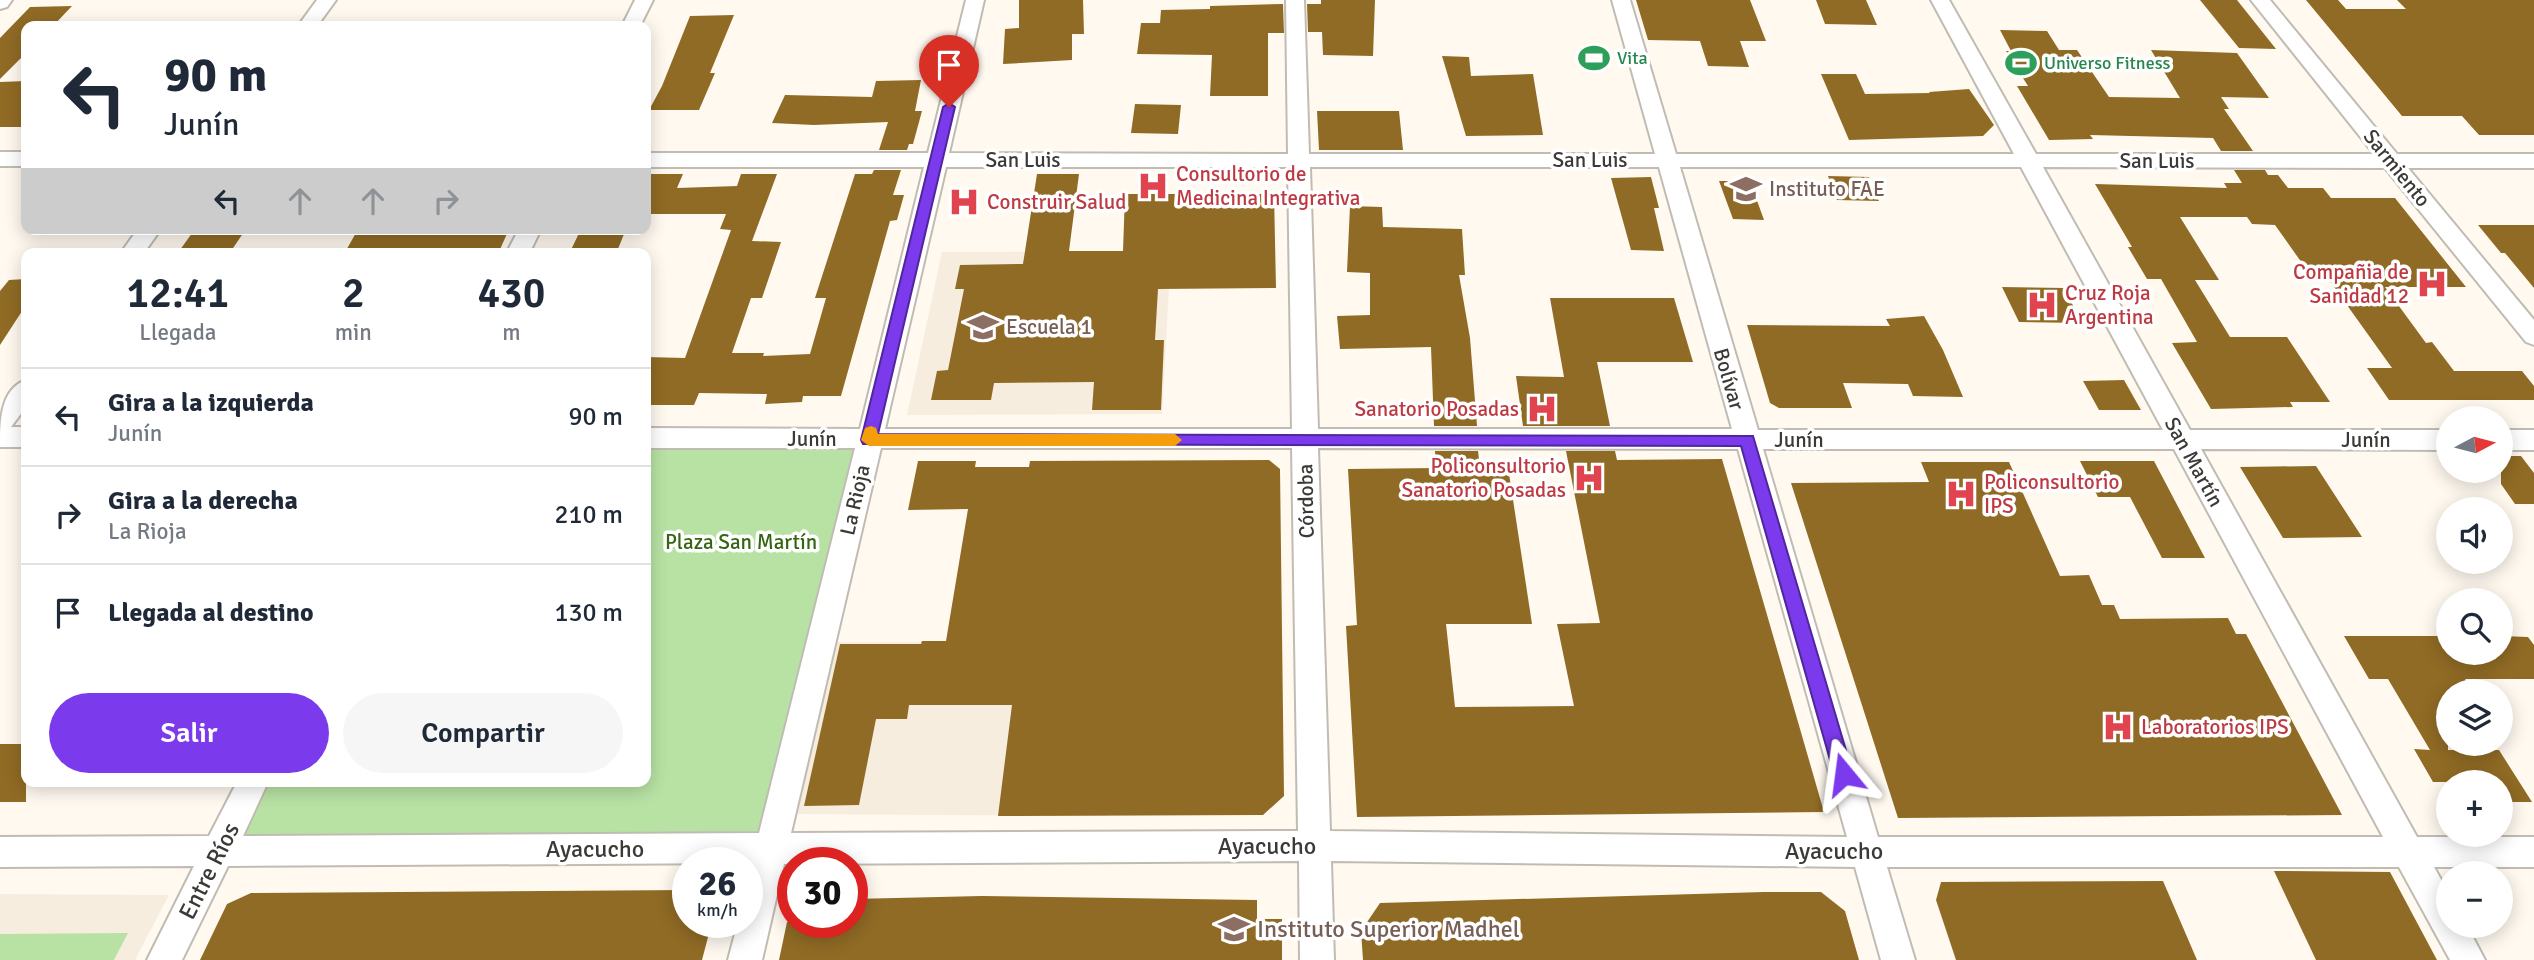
<!DOCTYPE html>
<html lang="es">
<head>
<meta charset="utf-8">
<style>
	body { margin:0; font-family:Signika,sans-serif; background:#f6f6f7; color:#1f2937; height:100vh; display:flex; flex-direction:column; font-size:26px; white-space:nowrap }
	* { box-sizing:border-box; margin:0 }
	p { font-size:23px; color:#747a83 }
	.icon { flex:none; width:38px; height:38px; fill:none; stroke:currentColor; stroke-width:2; stroke-linecap:round; stroke-linejoin:round }
	.map { position:relative; flex:1; overflow:hidden }
	.sheet { position:absolute; left:21px; top:248px; width:630px; height:539px; display:flex; flex-direction:column; background:#fff; border-radius:14px; box-shadow:0 4px 18px #0003 }
	.sheet>* { flex:none }
	.guide { position:absolute; left:21px; top:21px; width:630px; height:214px; border-radius:14px; box-shadow:0 4px 18px #0003; background:#fff; color:#1f2937; overflow:hidden }
	.needle { width:46px; rotate:83deg }
	.fabs { position:absolute; left:2436px; top:406px; display:grid; gap:14px }
	.fabs a { display:grid; place-items:center; width:77px; height:77px; border-radius:50%; background:#fff; box-shadow:0 4px 18px #0003; font-size:35px }
	.speed { position:absolute; left:672px; top:847px; display:flex; gap:14px; font-size:35px; font-weight:700; text-align:center }
	.speed>* { display:grid; place-content:center; width:91px; height:91px; border-radius:50%; background:#fff; box-shadow:0 4px 18px #0003; line-height:1 }
	.speed small { font-size:18px; font-weight:400 }
	.speed .limit { border:10px solid #d22; background:#fff; color:#111 }
	.pin { position:absolute; display:grid; place-items:center; width:60px; height:60px; color:#fff; margin:-72px -30px; border-radius:50% 50% 50% 0; rotate:-45deg; box-shadow:0 0 7px #0007 }
	.pin .icon { rotate:45deg }
	.me { position:absolute; width:77px; margin:-38px; rotate:344deg; stroke-linejoin:round; filter:drop-shadow(0 0 5px #0008) }
	.turn { display:flex; align-items:center; gap:24px; height:147px; padding:0 28px; font-size:32px }
	.turn .icon { width:91px; height:91px; stroke-width:2.5 }
	.turn b { display:block; font-size:49px; line-height:60px }
	.lanes { display:flex; align-items:center; height:66px; padding:0 28px; background:#0003; justify-content:center; gap:35px; direction:ltr }
	.lanes .off { opacity:.35 }
	.eta { display:flex; justify-content:space-evenly; align-items:center; height:119px; text-align:center }
	.eta b { font-size:42px; font-weight:600; line-height:49px }
	.primary-button { display:flex; gap:14px; margin-top:auto; padding:14px 28px }
	.primary-button a { flex:1; height:80px; border-radius:42px; background:#7c3aed; color:#fff; font-size:28px; font-weight:600; line-height:80px; text-align:center }
	.primary-button a+a { background:#f6f6f7; color:#1f2937 }
	ul { padding:0; list-style:none }
	li { display:flex; align-items:center; gap:21px; height:98px; padding:0 28px; border-top:2px solid #e0e1e3 }
	li div { flex:1 }
	li b { display:block; font-size:26px }
	li em { font-style:normal }
	.map>svg:first-child { display:block }
</style>
</head>
<body>
<div class="map">
<svg width="2534" height="960" viewBox="0 0 2534 960">
	<rect width="100%" height="100%" fill="#fff9f0"/>
	<path fill="#f6edde" d="M1171,251L1162,414L907,415L942,252Z
		M1119,641L1106,816L797,814L837,642Z
		M0,894L169,895L135,960H0Z"/>
	<path fill="#b8e2a4" d="M646,444L863,445L764,844L229,842L259,782H646Z
		M128,933L114,960H0V934Z"/>
	<path fill="#906b25" d="M1019,0H1083L1084,34H1072V60L1003,64L1005,29L1019,28Z
		M1321,0H1375L1373,56L1323,55L1322,32H1308L1307,4H1321Z
		M1636,0H1750L1766,41H1740L1749,67L1708,66L1700,41L1648,40Z
		M1816,0H1866L1877,25L1825,24Z
		M2200,0H2237L2276,49L2239,48Z
		M2306,0H2338L2346,9H2406L2397,0H2534V135H2479L2462,116H2402Z
		M1283,4L1284,33H1268V96H1210L1212,55L1137,54L1141,23H1160L1161,10L1210,9V6Z
		M72,6L53,26H26V53L0,79V38L30,7Z
		M734,15L710,73H715L699,110H649L662,86L690,16Z
		M2000,30L2047,31L2059,50H2077L2109,97L2180,98L2151,50L2237,53L2269,98L2221,97L2229,109H2224L2253,151H2221L2213,138L2090,135L2093,139L2049,140L2017,86H2028L2006,51H2011Z
		M1442,56L1469,57L1471,76L1533,74L1543,135L1466,136Z
		M1821,74H1856L1865,94L1930,93L1929,92L1969,89L1994,125L1983,136L1849,140Z
		M921,80L915,111H922L913,144H909L907,150H879L888,122L814,125L772,123L785,95L872,97L876,81Z
		M26,81V127H0V82Z
		M1135,104L1181,105L1178,134L1131,133Z
		M1317,111H1399L1403,150H1319Z
		M874,170H901L893,195H904L897,220L890,221L841,396H803L802,402L765,404L767,394L699,393L694,405H646V357L685,358L731,230L720,229L726,214H646V186L650,174H683L677,188L737,186L741,174H777L752,241L781,242L762,298H751L732,353H764L763,356L810,354L826,298H815L855,174H872Z
		M2234,170H2265L2268,175H2278L2288,188H2323L2331,198H2395L2466,287H2385L2426,343L2432,342L2454,371H2522L2534,386V400H2389L2367,368H2392L2329,280H2314L2275,225L2252,224L2247,217H2180L2219,280H2195L2230,337H2287L2330,402H2290L2293,407L2211,409L2172,343L2197,342L2161,279H2147L2128,247H2132L2095,184L2227,188L2224,183H2242Z
		M1037,174H1079L1069,251H1123L1125,194H1274L1276,288L1158,289L1155,340H1164L1161,410H1092L1094,382L994,383L991,400H931L937,371L948,370L964,289H955L960,265L1023,264Z
		M1828,176L1869,177L1879,201L1837,200Z
		M1651,177L1659,208H1654L1664,251L1631,250L1611,178Z
		M1719,181H1750L1764,220L1733,219Z
		M1350,206L1382,207L1383,227L1462,229L1465,275H1459L1470,338L1477,426H1434L1431,347L1340,349L1337,316L1370,315V273L1347,272Z
		M2478,225H2534V288L2505,253H2501Z
		M195,229H246L229,254H177Z
		M509,229L498,254H344L357,231Z
		M581,229H626L616,254H569Z
		M26,279V305L0,345V291L9,280Z
		M2002,287L2064,288L2082,323L2019,322Z
		M1550,298H1674L1693,362H1597L1610,426H1523L1516,376L1564,377Z
		M1924,316L1943,350L1963,397L1913,396L1908,384L1843,383L1852,408H1779L1770,403L1747,325L1890,326L1886,319Z
		M2124,380L2141,410H2099L2083,381Z
		M1435,451H1478L1480,467H1508L1532,624H1446L1455,707L1574,706L1557,624L1600,623L1566,451H1615L1617,460L1722,459L1824,812L1357,817L1346,626L1357,625L1348,469L1436,468Z
		M2501,456H2521L2534,473V504H2515L2501,484Z
		M1269,460L1280,469L1284,796L1263,815L998,816L1012,705H909L907,719H876L859,805L804,806L840,644H921L922,641H946L968,509L908,510L918,461H976L975,467H1029L1030,461Z
		M2080,461H2154L2205,558H2162L2130,497H2098Z
		M1921,462H2009L2060,576L2089,575L2102,605H2114L2120,619L2228,618L2236,634H2246L2342,815L1898,818L1791,483L1929,482Z
		M2316,466L2362,537L2283,538L2240,467Z
		M2344,636H2448V653H2501V636L2528,637L2534,645V679H2465L2473,691H2448V750H2499L2532,802H2501V782H2433L2414,749L2430,750L2388,679H2369Z
		M0,744H26V802H0Z
		M2274,871L2390,872L2437,960H2316Z
		M2163,881L2197,960H1956L1936,900L1941,882Z
		M688,890V922H712L702,960H200L227,904L251,893Z
		M1764,892H1821L1845,911L1859,960H1363L1361,931L1380,903Z
		M982,896L1257,900V919H1282V960H779L787,922H852V899Z"/>
	<g fill="none" stroke-linecap="round" stroke-linejoin="round">
		<defs>
			<path id="minor" d="M0,0H12L7,7L0,9Z
				M317,0H336L317,26H298Z
				M635,0H653L640,26H622Z
				M966,0H984L949,153L1288,154L1286,0H1304L1309,154H1655L1612,0H1630L1676,154H2014L1931,0H1949L2036,154H2374L2251,0H2270L2397,154H2534V168H2408L2534,320V345L2526,342L2385,168L2043,167L2190,430H2448V450L2201,449L2417,837H2534V867H2434L2448,892V926H2467L2485,960H2450L2399,867H1887L1915,960H1881L1855,867L1331,861L1334,960H1300L1299,861L784,864L762,960H728L738,922H747V883L752,864L747,863L228,866L182,960H147L194,866L0,867V837L209,836L237,782H268L243,836L759,833L855,448H646V428L860,429L924,167H646V153H928ZM946,167H1288L1292,429H885ZM1310,167H1659L1732,429H1318ZM1680,167H2021L2163,430H1758ZM881,448H1292L1298,831L791,833ZM1318,448L1738,449L1847,837L1330,831ZM1763,449H2174L2383,837H1878Z
				M0,152H26V166H0Z
				M138,229H161L143,254H120Z
				M519,229H541L529,254H506Z
				M26,380V407L11,427H26V447H0C0,422 0,389 26,380Z
				M2501,430H2534V450H2501Z"/>
		</defs>
		<use href="#minor" stroke="#c1bcb3" stroke-width="4"/>
		<use href="#minor" fill="#fff" fill-rule="evenodd"/>
	</g>
	<path fill="#7c3aed" stroke="#51269a" stroke-width="2" d="M949,103L955,107L878,434L1753,436L1853,774L1850,780L1844,783L1837,780L1834,774L1741,446L863,444L861,440L943,107Z"/>
	<path fill="#f59e0b" d="M871,426L876,428L878,434H1175L1182,440L1175,446H869L861,440L865,428Z"/>
	<defs>
		<symbol id="stadium-bare" viewBox="-9 -9 18 18"><path d="M0-5a6.5 5 0 1 0 0 10a6.5 5 0 1 0 0-10ZM-3.5-1.8h7v3.6h-7Z" fill="#2e9e5b" stroke="#fff" stroke-width="2.5" paint-order="stroke"/></symbol>
		<symbol id="hospital-bare" viewBox="-9 -9 18 18"><path d="M-5-5h3v3.5h4V-5h3V5h-3V1.5h-4V5h-3Z" fill="#e0444e" stroke="#fff" stroke-width="2.5" paint-order="stroke"/></symbol>
		<symbol id="university-bare" viewBox="-9 -9 18 18"><path d="M0-5L7-2L0 1L-7-2ZM-4 1L0 2.5L4 1V4Q0 6-4 4Z" fill="#8d6e63" stroke="#fff" stroke-width="2.5" paint-order="stroke"/></symbol>
		<symbol id="school-bare" viewBox="-9 -9 18 18"><path d="M0-5L7-2L0 1L-7-2ZM-4 1L0 2.5L4 1V4Q0 6-4 4Z" fill="#8d6e63" stroke="#fff" stroke-width="2.5" paint-order="stroke"/></symbol>
	</defs>
	<g fill-rule="evenodd">
		<use href="#stadium-bare" x="1572" y="36" width="44" height="44"/>
		<use href="#stadium-bare" x="1999" y="41" width="44" height="44"/>
		<use href="#hospital-bare" x="1131" y="164" width="44" height="44"/>
		<use href="#university-bare" x="1724" y="167" width="44" height="44"/>
		<use href="#hospital-bare" x="942" y="180" width="44" height="44"/>
		<use href="#hospital-bare" x="2410" y="262" width="44" height="44"/>
		<use href="#hospital-bare" x="2020" y="283" width="44" height="44"/>
		<use href="#school-bare" x="961" y="305" width="44" height="44"/>
		<use href="#hospital-bare" x="1520" y="387" width="44" height="44"/>
		<use href="#hospital-bare" x="1567" y="456" width="44" height="44"/>
		<use href="#hospital-bare" x="1939" y="472" width="44" height="44"/>
		<use href="#hospital-bare" x="2096" y="705" width="44" height="44"/>
		<use href="#university-bare" x="1212" y="907" width="44" height="44"/>
	</g>
	<g text-anchor="middle" dominant-baseline="central" stroke-width="7" stroke-linejoin="round" paint-order="stroke">
		<g font-size="18" fill="#27864d" stroke="#fff" text-anchor="start">
			<text x="1617" y="58">Vita</text>
			<text x="2044" y="63">Universo Fitness</text>
		</g>
		<g font-size="21" fill="#3c3a37" stroke="#fff">
			<text x="1023" y="160">San Luis</text>
			<text x="1590" y="160">San Luis</text>
			<text x="2157" y="161">San Luis</text>
			<text transform="translate(2397 168) rotate(51)">Sarmiento</text>
			<text transform="translate(1729 379) rotate(74)">Bolívar</text>
			<text x="812" y="439">Junín</text>
			<text x="1799" y="440">Junín</text>
			<text x="2366" y="440">Junín</text>
			<text transform="translate(2194 462) rotate(61)">San Martín</text>
			<text transform="translate(855 500) rotate(-77)">La Rioja</text>
			<text transform="translate(1306 501) rotate(-91)">Córdoba</text>
		</g>
		<g font-size="21" fill="#be3a42" stroke="#fff" text-anchor="start">
			<text x="1176" y="174">Consultorio de<tspan x="1176" dy="24">Medicina Integrativa</tspan></text>
			<text x="987" y="202">Construir Salud</text>
			<text x="2409" y="272" text-anchor="end">Compañia de<tspan x="2409" dy="24">Sanidad 12</tspan></text>
			<text x="2065" y="293">Cruz Roja<tspan x="2065" dy="24">Argentina</tspan></text>
			<text x="1519" y="409" text-anchor="end">Sanatorio Posadas</text>
			<text x="1566" y="466" text-anchor="end">Policonsultorio<tspan x="1566" dy="24">Sanatorio Posadas</tspan></text>
			<text x="1984" y="482">Policonsultorio<tspan x="1984" dy="24">IPS</tspan></text>
			<text x="2141" y="727">Laboratorios IPS</text>
		</g>
		<g font-size="21" fill="#785e54" stroke="#fff" text-anchor="start">
			<text x="1769" y="189">Instituto FAE</text>
			<text x="1006" y="327">Escuela 1</text>
		</g>
		<g font-size="21" fill="#356513" stroke="#fff">
			<text x="741" y="542">Plaza San Martín</text>
		</g>
		<g font-size="24" fill="#3c3a37" stroke="#fff">
			<text x="1267" y="846">Ayacucho</text>
			<text x="595" y="849">Ayacucho</text>
			<text x="1834" y="851">Ayacucho</text>
			<text transform="translate(209 871) rotate(-63)">Entre Ríos</text>
		</g>
		<g font-size="24" fill="#785e54" stroke="#fff" text-anchor="start">
			<text x="1257" y="929">Instituto Superior Madhel</text>
		</g>
	</g>
</svg>
<div class="fabs">
<a><svg class="needle" viewBox="-14 -14 28 28"><path d="M0-13l5 13h-10z" fill="#e53935"/><path d="M0 13l5-13h-10z" fill="#747a83"/></svg></a>
<a><svg class="icon" aria-label="sound" viewBox="0 0 24 24"><path d="M4 9h4l5-4v14l-5-4H4zM17 9q2 3 0 6"/></svg></a>
<a><svg class="icon" aria-label="search" viewBox="0 0 24 24"><circle cx="10" cy="10" r="6"/><path d="M15 15l6 6"/></svg></a>
<a><svg class="icon" aria-label="layers" viewBox="0 0 24 24"><path d="M12 4l9 5-9 5-9-5zM3 14l9 5 9-5"/></svg></a>
<a>+</a>
<a>−</a>
</div>
<div class="speed"><div>26<small>km/h</small></div><div class="limit">30</div></div>
<div class="pin" style="left:949px;top:107px;background:#d93025"><svg class="icon" aria-label="arrive" viewBox="0 0 24 24"><path d="M6 21V4h12l-3 4 3 4H6"/></svg></div>
<svg class="me" style="left:1844px;top:774px" viewBox="-20 -20 40 40"><path d="M0-17L14 15 0 8-14 15z" fill="#7c3aed" stroke="#fff" stroke-width="4"/></svg>
<div class="guide">
<div class="turn"><svg class="icon" aria-label="left" viewBox="0 0 24 24"><path d="M17 20v-9H6M10 6l-5 5 5 5"/></svg><div><b>90 m</b>Junín</div></div>
<div class="lanes"><svg class="icon" aria-label="left" viewBox="0 0 24 24"><path d="M17 20v-9H6M10 6l-5 5 5 5"/></svg><svg class="icon off" aria-label="ahead" viewBox="0 0 24 24"><path d="M12 20V5M6 11l6-6 6 6"/></svg><svg class="icon off" aria-label="ahead" viewBox="0 0 24 24"><path d="M12 20V5M6 11l6-6 6 6"/></svg><svg class="icon off" aria-label="right" viewBox="0 0 24 24"><path d="M7 20v-9h11M14 6l5 5-5 5"/></svg></div>
</div>
<section class="sheet">
<div class="eta">
<div><b>12:41</b><p>Llegada</p></div>
<div><b>2</b><p>min</p></div>
<div><b>430</b><p>m</p></div>
</div>
<ul>
<li><svg class="icon" aria-label="left" viewBox="0 0 24 24"><path d="M17 20v-9H6M10 6l-5 5 5 5"/></svg><div><b>Gira a la izquierda</b><p>Junín</p></div><em>90 m</em></li>
<li><svg class="icon" aria-label="right" viewBox="0 0 24 24"><path d="M7 20v-9h11M14 6l5 5-5 5"/></svg><div><b>Gira a la derecha</b><p>La Rioja</p></div><em>210 m</em></li>
<li><svg class="icon" aria-label="arrive" viewBox="0 0 24 24"><path d="M6 21V4h12l-3 4 3 4H6"/></svg><div><b>Llegada al destino</b></div><em>130 m</em></li>
</ul>
<div class="primary-button"><a>Salir</a><a>Compartir</a></div>
</section>
</div>
</body>
</html>
